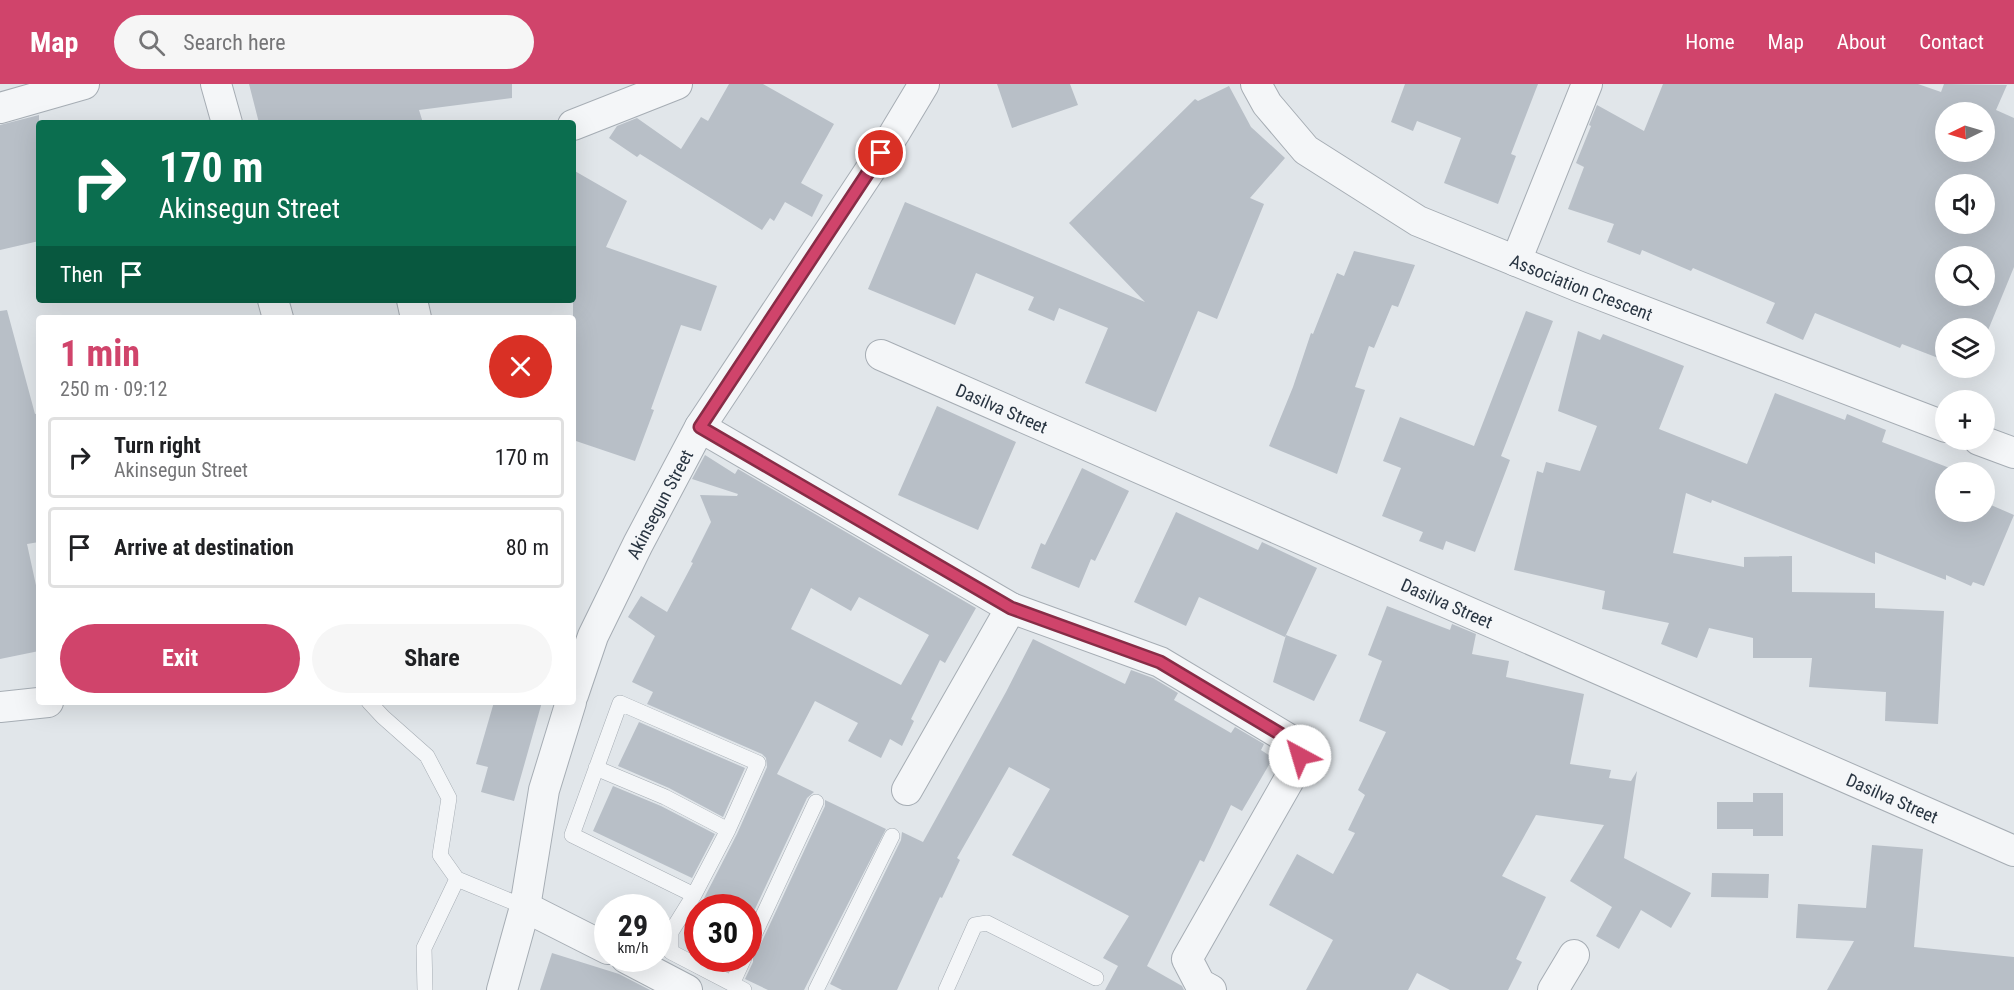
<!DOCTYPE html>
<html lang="en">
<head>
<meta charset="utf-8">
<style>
	body { margin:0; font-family:"Roboto Condensed",sans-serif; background:#f6f6f6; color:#202124; height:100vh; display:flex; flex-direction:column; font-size:22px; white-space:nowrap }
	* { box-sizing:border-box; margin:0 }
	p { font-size:20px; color:#757577 }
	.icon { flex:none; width:33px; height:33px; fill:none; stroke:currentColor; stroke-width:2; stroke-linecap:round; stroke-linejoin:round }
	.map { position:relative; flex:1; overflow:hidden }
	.drawer { position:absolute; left:36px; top:231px; width:540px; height:390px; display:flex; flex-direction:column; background:#fff; border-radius:6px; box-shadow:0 6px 24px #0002 }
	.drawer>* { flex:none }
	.hud { position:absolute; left:36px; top:36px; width:540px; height:183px; border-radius:6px; box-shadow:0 6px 24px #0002; background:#0b6e4f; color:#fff; overflow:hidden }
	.needle { width:39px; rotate:265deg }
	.tools { position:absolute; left:1935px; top:18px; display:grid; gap:12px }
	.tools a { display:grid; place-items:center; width:60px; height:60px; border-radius:50%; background:#fff; box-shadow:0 6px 24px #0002; font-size:30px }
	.speed { position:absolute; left:594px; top:810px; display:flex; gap:12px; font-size:30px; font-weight:700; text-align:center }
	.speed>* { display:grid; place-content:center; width:78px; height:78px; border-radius:50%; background:#fff; box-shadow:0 6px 24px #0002; line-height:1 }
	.speed small { font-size:15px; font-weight:400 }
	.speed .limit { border:9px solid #d22; background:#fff; color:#111 }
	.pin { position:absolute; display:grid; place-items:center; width:51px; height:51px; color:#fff; margin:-26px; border:3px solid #fff; border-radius:50%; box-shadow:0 2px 6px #0007 }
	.me { position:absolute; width:66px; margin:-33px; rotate:321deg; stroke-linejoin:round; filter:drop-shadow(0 0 4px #0008) }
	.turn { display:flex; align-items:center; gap:21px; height:126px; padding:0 24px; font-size:27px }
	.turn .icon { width:78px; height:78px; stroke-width:2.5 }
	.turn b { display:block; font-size:42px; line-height:51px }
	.then { display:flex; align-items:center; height:57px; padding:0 24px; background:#0003; gap:12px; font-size:22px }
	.round { display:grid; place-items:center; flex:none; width:63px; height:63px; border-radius:32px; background:#f6f6f6 }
	.summary { display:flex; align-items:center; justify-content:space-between; height:102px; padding:0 24px }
	h1 { font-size:36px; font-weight:700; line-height:45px; color:#d0446b }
	.primary-button { display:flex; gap:12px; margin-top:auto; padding:12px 24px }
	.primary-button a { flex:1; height:69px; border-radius:36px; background:#d0446b; color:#fff; font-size:24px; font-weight:700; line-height:69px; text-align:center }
	.primary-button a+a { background:#f6f6f6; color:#202124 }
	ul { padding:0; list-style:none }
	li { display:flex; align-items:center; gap:18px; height:81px; margin:0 12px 9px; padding:0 12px; border:3px solid #e0e0e0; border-radius:6px }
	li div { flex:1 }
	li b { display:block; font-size:22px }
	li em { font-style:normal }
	header { display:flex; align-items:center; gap:36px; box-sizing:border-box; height:84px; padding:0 30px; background:#d0446b; color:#fff }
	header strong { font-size:28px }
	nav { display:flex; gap:33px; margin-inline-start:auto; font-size:21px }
	.search { width:420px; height:54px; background:#f6f6f6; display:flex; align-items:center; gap:15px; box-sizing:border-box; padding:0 21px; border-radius:33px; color:#757577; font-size:22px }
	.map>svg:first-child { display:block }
</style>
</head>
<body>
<header>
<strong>Map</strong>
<div class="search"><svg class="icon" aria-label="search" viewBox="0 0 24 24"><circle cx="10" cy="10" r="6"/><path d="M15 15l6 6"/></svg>Search here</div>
<nav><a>Home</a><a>Map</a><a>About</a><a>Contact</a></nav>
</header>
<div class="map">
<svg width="2014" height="906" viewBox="0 0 2014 906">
	<rect width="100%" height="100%" fill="#e1e6ea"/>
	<path fill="#b8bfc7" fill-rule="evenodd" d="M249,0H512V14L419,26L423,39H259Z
		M729,0H763L834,40L801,99L823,111L812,133L785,118L774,137L770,134L762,146L640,70L637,73L609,54L617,42L637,34L681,65L701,33L708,37Z
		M997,0H1070L1078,21L1012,44Z
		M1405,0H1538L1511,70L1516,72L1498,120L1444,99L1461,54L1417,37L1413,47L1391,38Z
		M1663,0H1918L1941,8L1944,0L2007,1L1996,26L2014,34V183L1984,256V244H1946V277L1902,260L1900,264L1815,229L1803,256L1766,239L1775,219L1693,184L1691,187L1642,166L1640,171L1607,158L1614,140L1568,125L1584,83L1576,79L1591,42L1589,41L1597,21L1644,47ZM1946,28H1984V68H1946ZM1946,100H1984V140H1946ZM1946,172H1984V212H1946Z
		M1229,2L1251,43L1285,74L1250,114L1264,120L1217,235L1198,227L1156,328L1085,299L1108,244L1059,224L1054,237L1028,226L1034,213L976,189L955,241L868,205L905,118L1145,218L1069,139L1195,15L1198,17Z
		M39,31V157L0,166V41Z
		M573,86L627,117L606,163L717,202L701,247L681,241L651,325L654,326L635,377L573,356Z
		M1354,167L1415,181L1398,223L1392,221L1374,264L1369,262L1355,303L1365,306L1337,390L1269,362L1293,303L1311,249L1313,250L1337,189L1344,192Z
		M7,226L35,330L39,329V458L27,460L39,515V567L0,575V227Z
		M1526,227L1553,237L1501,372L1510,376L1475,468L1446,457L1443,466L1419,457L1423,448L1382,432L1401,384L1383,377L1400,333L1474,362Z
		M1578,247L1600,256L1603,250L1684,282L1659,345L1747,380L1775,309L1845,336L1847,330L1886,346L1882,358L1960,388H1946V428H1984V418L2014,431L1984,502L1973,498L1971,502L1946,491V496L1875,468V480L1712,416L1711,419L1686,409L1673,469L1744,483V473L1792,472V508L1875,509V524L1944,527L1938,640L1885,637L1886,608L1809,603L1812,574H1753V554L1709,544L1697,574L1661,560L1669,539L1602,525L1605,507L1514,486L1537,387L1543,389L1546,378L1580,387L1597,342L1558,327Z
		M937,322L1016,358L978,446L898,411Z
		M705,371L735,390L738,385L976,524L945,579L940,576L911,635L914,637L902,662L890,655L881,674L848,657L858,639L815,617L777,690L814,708L807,714L748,840V824H699L737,750L767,683L766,674L762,670L647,620L653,608L632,598L655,552L628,533L641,512L667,528L693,479L691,478L711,438L700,411L737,412L738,410L692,395ZM811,504L851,527L859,513L929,551L901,601L791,545Z
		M1082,384L1129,407L1095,477L1091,475L1079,504L1031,484L1041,459L1045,461Z
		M1176,428L1258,466L1262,458L1317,484L1285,553L1199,513L1186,542L1134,518Z
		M1387,522L1450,546L1452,540L1476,550L1472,570L1509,577L1506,593L1584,610L1570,680L1611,686L1609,694L1631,697L1637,687L1624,774L1691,809L1671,844L1641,826L1619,865L1596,852L1612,823L1570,797L1604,741L1536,731L1502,792L1546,813L1516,875L1522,878L1508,906H1450L1417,889L1408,906H1306L1333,856L1269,821L1297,770L1333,790L1355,749L1348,746L1365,711L1358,706L1386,648L1359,637L1382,577L1368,571Z
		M1286,551L1337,571L1314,617L1273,598Z
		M1033,555L1125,600L1131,586L1153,594L1178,609L1174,616L1231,649L1235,643L1264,660L1261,666L1273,674L1242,727L1231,721L1204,778L1200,776L1147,882L1182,902L1184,906H1105L1118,882L1103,874L1129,832L1012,771L1050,705L1009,683L957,774L960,776L942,814L940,813L897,906H842L830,900L901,756L902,748L923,758L1006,608Z
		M494,618H542L514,717L481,708L488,683L476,680Z
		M639,638L745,684L723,733L669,704L618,682Z
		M613,702L661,722L715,750L692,794L593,747Z
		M1753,709H1783V752H1753V745H1717V718H1753Z
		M825,716L886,745L804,906H768L745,895L753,878V872L757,868L825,722Z
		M1872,761L1923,765L1914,863L2014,873V906H1827L1854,857L1796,854L1798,820L1866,824Z
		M1712,789L1769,790L1768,814L1711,813Z
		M552,869L619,890L650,906H540Z
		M709,874H733L729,884Z"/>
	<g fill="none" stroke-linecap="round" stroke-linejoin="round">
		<defs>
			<path id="service" d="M369,618L383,633L427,672L449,714L440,771L457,795L525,823
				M596,684L665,713L728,746
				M694,811L572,751L620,619L758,679L728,746L694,811L671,848V868L744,906
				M748,864L816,718
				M732,900L744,874
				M425,906L424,864L457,795
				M816,906L892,752
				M946,906L975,841L987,839L1096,894"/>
			<g id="minor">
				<path d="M216,0L227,39"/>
				<path id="s1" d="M1256,0L1267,20L1306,66L1418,137L1580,203L1946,343"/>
				<path d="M0,24L84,0"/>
				<path d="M573,41L677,0"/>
				<path d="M1516,177L1587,0"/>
				<path d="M273,216L278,234"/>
				<path d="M412,216L416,234"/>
				<path id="s2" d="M881,271L2014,767"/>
				<path d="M700,343L1011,524L1160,578L1297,660L1300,672L1290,694L1187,875L1200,900L1211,906"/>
				<path d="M1979,356L2014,369"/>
				<path id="s3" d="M573,611L593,552L638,460L700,343L894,50L924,0"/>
				<path d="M0,623L48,618"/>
				<path d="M907,706L1011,524"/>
				<path d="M525,823L608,865"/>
				<path d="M626,874L687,906"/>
				<path d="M502,906L525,823L544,706L571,618"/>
				<path d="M1553,906L1574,871"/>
			</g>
		</defs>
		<use href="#service" stroke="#a6adb4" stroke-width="16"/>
		<use href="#minor" stroke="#a6adb4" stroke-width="32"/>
		<use href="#service" stroke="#f4f6f8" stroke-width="15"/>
		<use href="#minor" stroke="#f4f6f8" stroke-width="30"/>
	</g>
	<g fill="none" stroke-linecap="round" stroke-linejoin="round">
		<defs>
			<path id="route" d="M881,69L700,343L1011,524L1160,578L1297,660L1300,672"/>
		</defs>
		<use href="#route" stroke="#872c46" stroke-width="15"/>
		<use href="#route" stroke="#d0446b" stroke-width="10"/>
	</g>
	<g text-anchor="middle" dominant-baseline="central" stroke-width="4.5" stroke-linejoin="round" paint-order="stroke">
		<g font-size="18" fill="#293542" stroke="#f1f4f7">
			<text stroke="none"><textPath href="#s1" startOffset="392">Association Crescent</textPath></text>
			<text stroke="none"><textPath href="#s2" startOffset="132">Dasilva Street</textPath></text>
			<text stroke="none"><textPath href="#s3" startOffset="210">Akinsegun Street</textPath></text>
			<text stroke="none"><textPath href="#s2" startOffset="618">Dasilva Street</textPath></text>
			<text stroke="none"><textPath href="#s2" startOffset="1104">Dasilva Street</textPath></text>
		</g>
	</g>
</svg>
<div class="tools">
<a><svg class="needle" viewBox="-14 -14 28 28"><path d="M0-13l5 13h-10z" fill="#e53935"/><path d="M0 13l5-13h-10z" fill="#757577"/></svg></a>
<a><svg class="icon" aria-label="sound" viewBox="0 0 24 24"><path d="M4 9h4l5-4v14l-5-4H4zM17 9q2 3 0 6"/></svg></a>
<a><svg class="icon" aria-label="search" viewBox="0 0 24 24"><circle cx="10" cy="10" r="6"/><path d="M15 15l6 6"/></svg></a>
<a><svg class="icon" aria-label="layers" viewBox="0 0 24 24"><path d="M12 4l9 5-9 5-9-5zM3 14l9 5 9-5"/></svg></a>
<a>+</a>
<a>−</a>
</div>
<div class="speed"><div>29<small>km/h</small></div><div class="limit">30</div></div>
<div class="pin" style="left:881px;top:69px;background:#d93025"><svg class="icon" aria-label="arrive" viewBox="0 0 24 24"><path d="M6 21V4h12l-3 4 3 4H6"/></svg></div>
<svg class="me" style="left:1300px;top:672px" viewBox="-20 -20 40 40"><circle r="19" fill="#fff"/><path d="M0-13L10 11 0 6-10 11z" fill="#d0446b"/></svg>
<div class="hud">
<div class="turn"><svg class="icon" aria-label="right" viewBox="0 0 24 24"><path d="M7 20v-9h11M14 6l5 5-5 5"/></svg><div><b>170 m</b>Akinsegun Street</div></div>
<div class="then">Then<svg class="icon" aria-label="arrive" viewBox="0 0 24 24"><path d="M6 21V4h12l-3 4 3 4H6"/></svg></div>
</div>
<section class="drawer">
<div class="summary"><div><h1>1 min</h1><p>250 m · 09:12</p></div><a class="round" style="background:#d93025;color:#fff"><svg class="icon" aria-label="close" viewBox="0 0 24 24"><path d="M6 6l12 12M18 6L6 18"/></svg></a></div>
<ul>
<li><svg class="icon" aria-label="right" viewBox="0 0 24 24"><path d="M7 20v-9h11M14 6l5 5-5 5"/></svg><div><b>Turn right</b><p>Akinsegun Street</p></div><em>170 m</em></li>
<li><svg class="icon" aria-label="arrive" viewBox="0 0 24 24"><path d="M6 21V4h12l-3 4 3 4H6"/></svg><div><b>Arrive at destination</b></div><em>80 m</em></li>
</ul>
<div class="primary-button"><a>Exit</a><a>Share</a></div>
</section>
</div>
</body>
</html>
